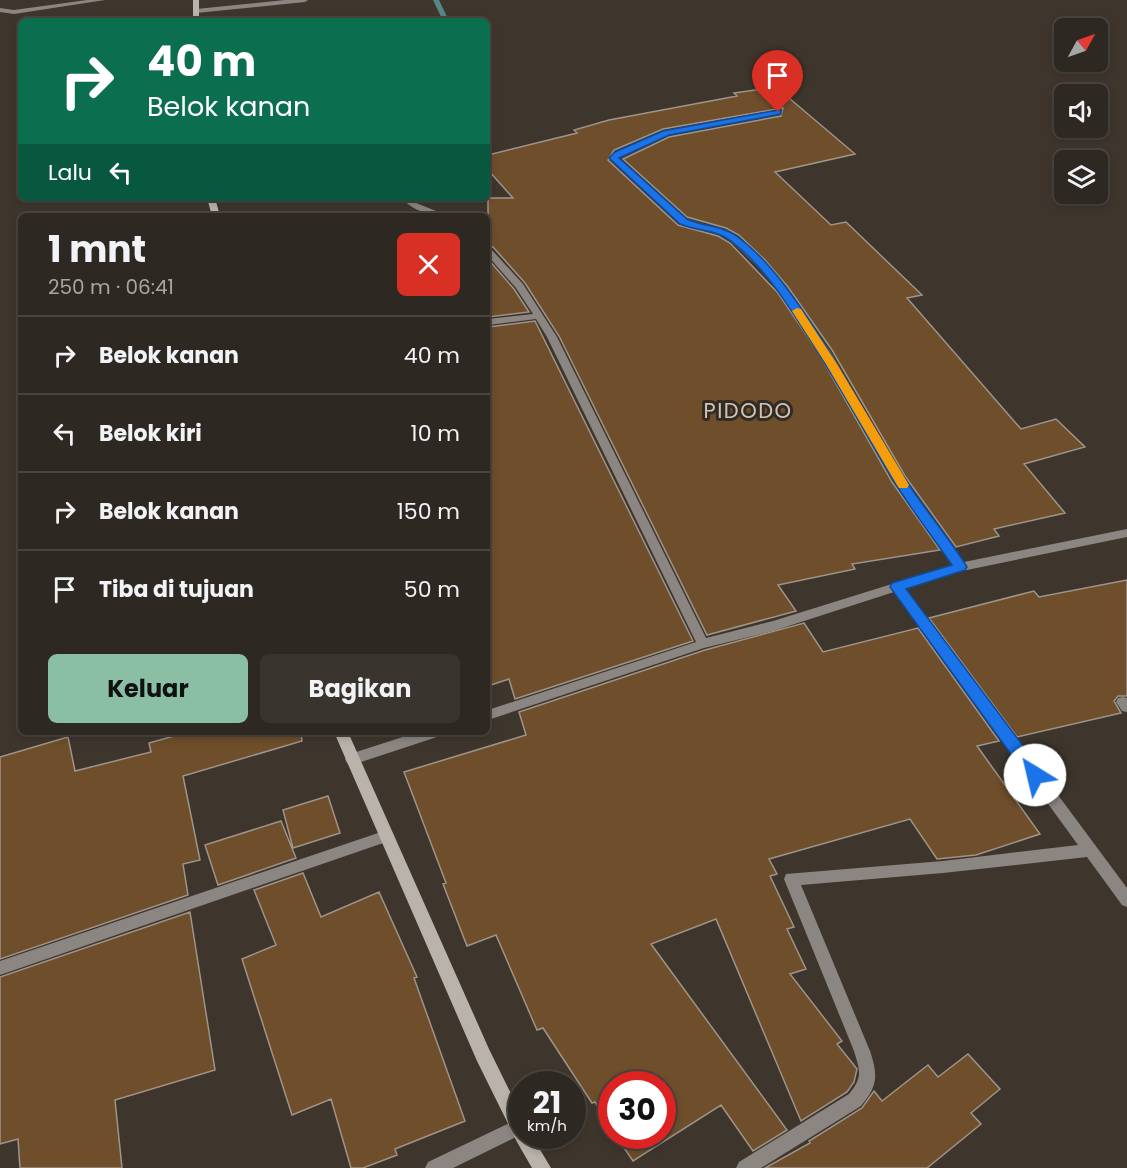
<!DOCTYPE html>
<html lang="id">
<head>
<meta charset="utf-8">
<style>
	body { margin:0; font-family:Poppins,sans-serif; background:#3a342f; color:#f1f3f6; height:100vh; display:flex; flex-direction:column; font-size:22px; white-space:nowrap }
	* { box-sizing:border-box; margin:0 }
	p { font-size:20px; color:#a7a6a5 }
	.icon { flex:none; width:33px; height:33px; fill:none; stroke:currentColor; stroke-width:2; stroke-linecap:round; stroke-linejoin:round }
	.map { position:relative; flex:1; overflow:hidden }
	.panel { position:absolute; left:18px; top:213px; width:472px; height:522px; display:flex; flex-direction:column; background:#2e2822; border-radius:9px; box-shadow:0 3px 9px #0003,0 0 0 2px #494440 }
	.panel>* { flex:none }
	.banner { position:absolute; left:18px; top:18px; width:472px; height:183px; border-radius:9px; box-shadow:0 3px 9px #0003,0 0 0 2px #494440; background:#0b6e4f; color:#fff; overflow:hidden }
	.needle { width:39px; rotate:50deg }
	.fabs { position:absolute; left:1054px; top:18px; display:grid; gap:12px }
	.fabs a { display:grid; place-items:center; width:54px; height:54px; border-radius:9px; background:#2e2822; box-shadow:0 3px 9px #0003,0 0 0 2px #494440; font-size:30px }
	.speed { position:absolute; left:508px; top:1071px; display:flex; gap:12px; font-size:30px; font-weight:700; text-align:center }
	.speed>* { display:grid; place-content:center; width:78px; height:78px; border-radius:50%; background:#2e2822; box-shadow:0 3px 9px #0003,0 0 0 2px #494440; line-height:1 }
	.speed small { font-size:15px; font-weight:400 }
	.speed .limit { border:9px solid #d22; background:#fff; color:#111 }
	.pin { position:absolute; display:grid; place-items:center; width:51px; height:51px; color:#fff; margin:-62px -26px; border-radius:50% 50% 50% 0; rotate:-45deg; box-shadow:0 0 6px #0007 }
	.pin .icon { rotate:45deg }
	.me { position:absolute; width:66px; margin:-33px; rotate:324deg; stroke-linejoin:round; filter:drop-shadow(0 0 4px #0008) }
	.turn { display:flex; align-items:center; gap:21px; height:126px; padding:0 30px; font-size:27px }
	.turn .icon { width:78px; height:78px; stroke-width:2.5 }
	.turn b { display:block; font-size:42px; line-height:51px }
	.then { display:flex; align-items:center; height:57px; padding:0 30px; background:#0003; gap:12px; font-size:22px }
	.round { display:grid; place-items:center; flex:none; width:63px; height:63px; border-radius:9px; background:#3a342f }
	.summary { display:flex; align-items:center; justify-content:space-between; height:102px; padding:0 30px }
	h1 { font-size:36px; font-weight:700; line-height:45px }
	.button { display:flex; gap:12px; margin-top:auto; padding:12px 30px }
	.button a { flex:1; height:69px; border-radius:9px; background:#8abfa5; color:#111; font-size:24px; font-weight:700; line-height:69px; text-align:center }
	.button a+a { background:#3a342f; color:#f1f3f6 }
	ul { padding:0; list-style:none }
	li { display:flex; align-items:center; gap:18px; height:78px; padding:0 30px; border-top:2px solid #494440 }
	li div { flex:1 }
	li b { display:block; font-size:22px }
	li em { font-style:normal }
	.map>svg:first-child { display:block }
</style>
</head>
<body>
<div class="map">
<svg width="1127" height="1168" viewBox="0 0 1127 1168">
	<rect width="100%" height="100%" fill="#3e362d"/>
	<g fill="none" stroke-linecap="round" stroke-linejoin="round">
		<path fill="#578687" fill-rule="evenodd" d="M433,0H439L449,21H443Z"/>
	</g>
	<path fill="#6e4e2b" stroke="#9e948a" stroke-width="1.5" d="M776,87L855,154L775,172L831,225L846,222L922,295L907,298L1021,429L1056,419L1085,447L1024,464L1065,513L994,529L999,536L956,547L905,476L832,350L788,287L765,260L739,235L726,228L687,217L623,159L669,137L781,116L783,108L663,129L614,150L608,160L678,225L718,236L730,243L778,293L818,352L892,482L940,550L852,564L855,569L778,585L796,611L707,635L559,336L525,283L493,247L488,246V198H513L488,170V155L577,133L574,130L609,120L737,96L734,93Z
		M488,259L514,289L529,312L488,317Z
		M535,321L693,641L515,699L509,679L488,686V327Z
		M1127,580V696H1118L1114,701L1121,713L1017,737L929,618L1034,591L1039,597Z
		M804,623L823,652L918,628L999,741L977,746L1040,834L976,855L937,859L910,819L769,859L777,874L770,876L794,927L787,929L806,969L790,974L842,1041L837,1044L857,1069L854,1082L847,1092L801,1121L716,919L651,944L787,1130L753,1151L721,1105L633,1161L616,1136H663V1084H612V1129L595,1102L592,1103L543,1028L537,1030L496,935L467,946L443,884L446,883L404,772L526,735L519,712L705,650Z
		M188,732H301L302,741L183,776L200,860L183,864L188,895L0,959V757L68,737L75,771L151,752L149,743Z
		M328,796L340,833L293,848L283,810Z
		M281,821L296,858L218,885L205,845Z
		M303,873L321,917L379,892L417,977L414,978L465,1121L395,1149L397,1155L363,1168H351L331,1099L292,1115L242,959L276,945L254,890Z
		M190,912L215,1070L115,1100L122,1168H20L18,1139L0,1144V977Z
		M968,1054L1000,1089L971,1113L981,1124L927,1168H765L810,1143L809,1141L862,1108L874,1091L882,1101L928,1065L938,1077Z"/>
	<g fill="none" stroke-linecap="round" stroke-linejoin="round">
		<path fill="#8b8682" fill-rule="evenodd" d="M87,0H105L14,14L0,12V8L14,10Z
			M285,0H308L305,2L196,13L193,11L196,9Z
			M778,110H781V114L668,135L619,158L686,219L725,230L737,237L763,261L786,288L830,351L903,477L964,562L1127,529V537L962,571L905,589L1127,888V907L1122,905L1087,857L943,873L801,885L870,1051C878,1075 878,1086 861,1106L761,1168H736L739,1162L849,1094C863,1077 860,1071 854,1051L784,879L786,874L943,861L1078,845L894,592L773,631L704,648L488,720V710L696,642L547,337L536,319L488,325V319L533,314L516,288L488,256V248L491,249L523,284L557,337L706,638L773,621L953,565L894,481L820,351L780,292L756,265L731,241L719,234L680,223L610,158L615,152L663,131Z
			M402,198H411L414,202L448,216C432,216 412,211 402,198Z
			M1123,697L1127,698V712L1122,711L1116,702L1118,698Z
			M418,732H442L440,736L352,765L347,763L345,759L347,755Z
			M387,830L392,832L394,836L392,840L0,975V961Z
			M518,1119L522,1120V1134L453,1168H425L428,1162Z"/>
		<path fill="#bab3ac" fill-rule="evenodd" d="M193,0H199V21H193Z
			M207,198H215L220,216H212Z
			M334,732H348L489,1049L522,1116V1136H532L551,1168H532L517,1142L477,1061Z"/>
	</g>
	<path fill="#1a73e8" stroke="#114b97" stroke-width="1.5" d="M778,110H781V114L669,135L619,158L687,219C703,227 722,225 738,237C767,259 789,290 809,320C843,371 871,426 904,477C923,508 948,536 967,567L965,570L906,589L1041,770L1043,775L1041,779L1035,781L1029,779L890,587L892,583L952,565C932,536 910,508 892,478C862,428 835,377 803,329C783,297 761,264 731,241C715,229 696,231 680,224L609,158L615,152L663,131Z"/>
	<path fill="#f59e0b" d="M797,308L801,309L837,364L909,485L907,488H899L897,485L826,364L792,311Z"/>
	<g text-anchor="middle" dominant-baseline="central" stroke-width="6" stroke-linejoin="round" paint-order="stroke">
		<g font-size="21" letter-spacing="1.5" fill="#cfc4b9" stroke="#342c23">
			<text x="748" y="410">PIDODO</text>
		</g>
	</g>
</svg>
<div class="fabs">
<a><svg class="needle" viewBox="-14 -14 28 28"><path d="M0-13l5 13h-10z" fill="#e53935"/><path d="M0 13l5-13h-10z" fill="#a7a6a5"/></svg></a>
<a><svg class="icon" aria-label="sound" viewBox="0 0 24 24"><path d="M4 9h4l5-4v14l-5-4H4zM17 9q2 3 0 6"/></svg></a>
<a><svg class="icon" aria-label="layers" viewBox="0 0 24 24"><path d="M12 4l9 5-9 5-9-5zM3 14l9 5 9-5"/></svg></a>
</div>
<div class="speed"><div>21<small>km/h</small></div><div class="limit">30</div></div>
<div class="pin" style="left:778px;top:112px;background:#d93025"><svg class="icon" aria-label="arrive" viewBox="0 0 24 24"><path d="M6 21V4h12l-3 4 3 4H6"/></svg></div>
<svg class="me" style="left:1035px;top:775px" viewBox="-20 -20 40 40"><circle r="19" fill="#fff"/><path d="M0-13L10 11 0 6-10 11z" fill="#1a73e8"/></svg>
<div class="banner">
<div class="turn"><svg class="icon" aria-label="right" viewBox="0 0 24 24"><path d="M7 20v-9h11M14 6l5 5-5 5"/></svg><div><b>40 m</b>Belok kanan</div></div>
<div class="then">Lalu<svg class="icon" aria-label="left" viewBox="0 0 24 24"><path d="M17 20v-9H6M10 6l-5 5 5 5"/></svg></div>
</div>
<section class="panel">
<div class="summary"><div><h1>1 mnt</h1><p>250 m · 06:41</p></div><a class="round" style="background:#d93025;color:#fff"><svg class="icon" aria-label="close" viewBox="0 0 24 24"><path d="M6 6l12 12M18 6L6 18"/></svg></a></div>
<ul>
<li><svg class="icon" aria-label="right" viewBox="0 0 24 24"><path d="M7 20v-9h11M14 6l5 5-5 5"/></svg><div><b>Belok kanan</b></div><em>40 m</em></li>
<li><svg class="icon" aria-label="left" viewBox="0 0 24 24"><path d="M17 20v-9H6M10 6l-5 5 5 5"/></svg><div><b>Belok kiri</b></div><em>10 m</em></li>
<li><svg class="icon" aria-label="right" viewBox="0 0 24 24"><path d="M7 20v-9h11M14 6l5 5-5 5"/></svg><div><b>Belok kanan</b></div><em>150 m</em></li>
<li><svg class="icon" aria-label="arrive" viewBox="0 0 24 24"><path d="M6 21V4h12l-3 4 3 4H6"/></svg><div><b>Tiba di tujuan</b></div><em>50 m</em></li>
</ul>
<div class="button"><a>Keluar</a><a>Bagikan</a></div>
</section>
</div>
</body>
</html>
